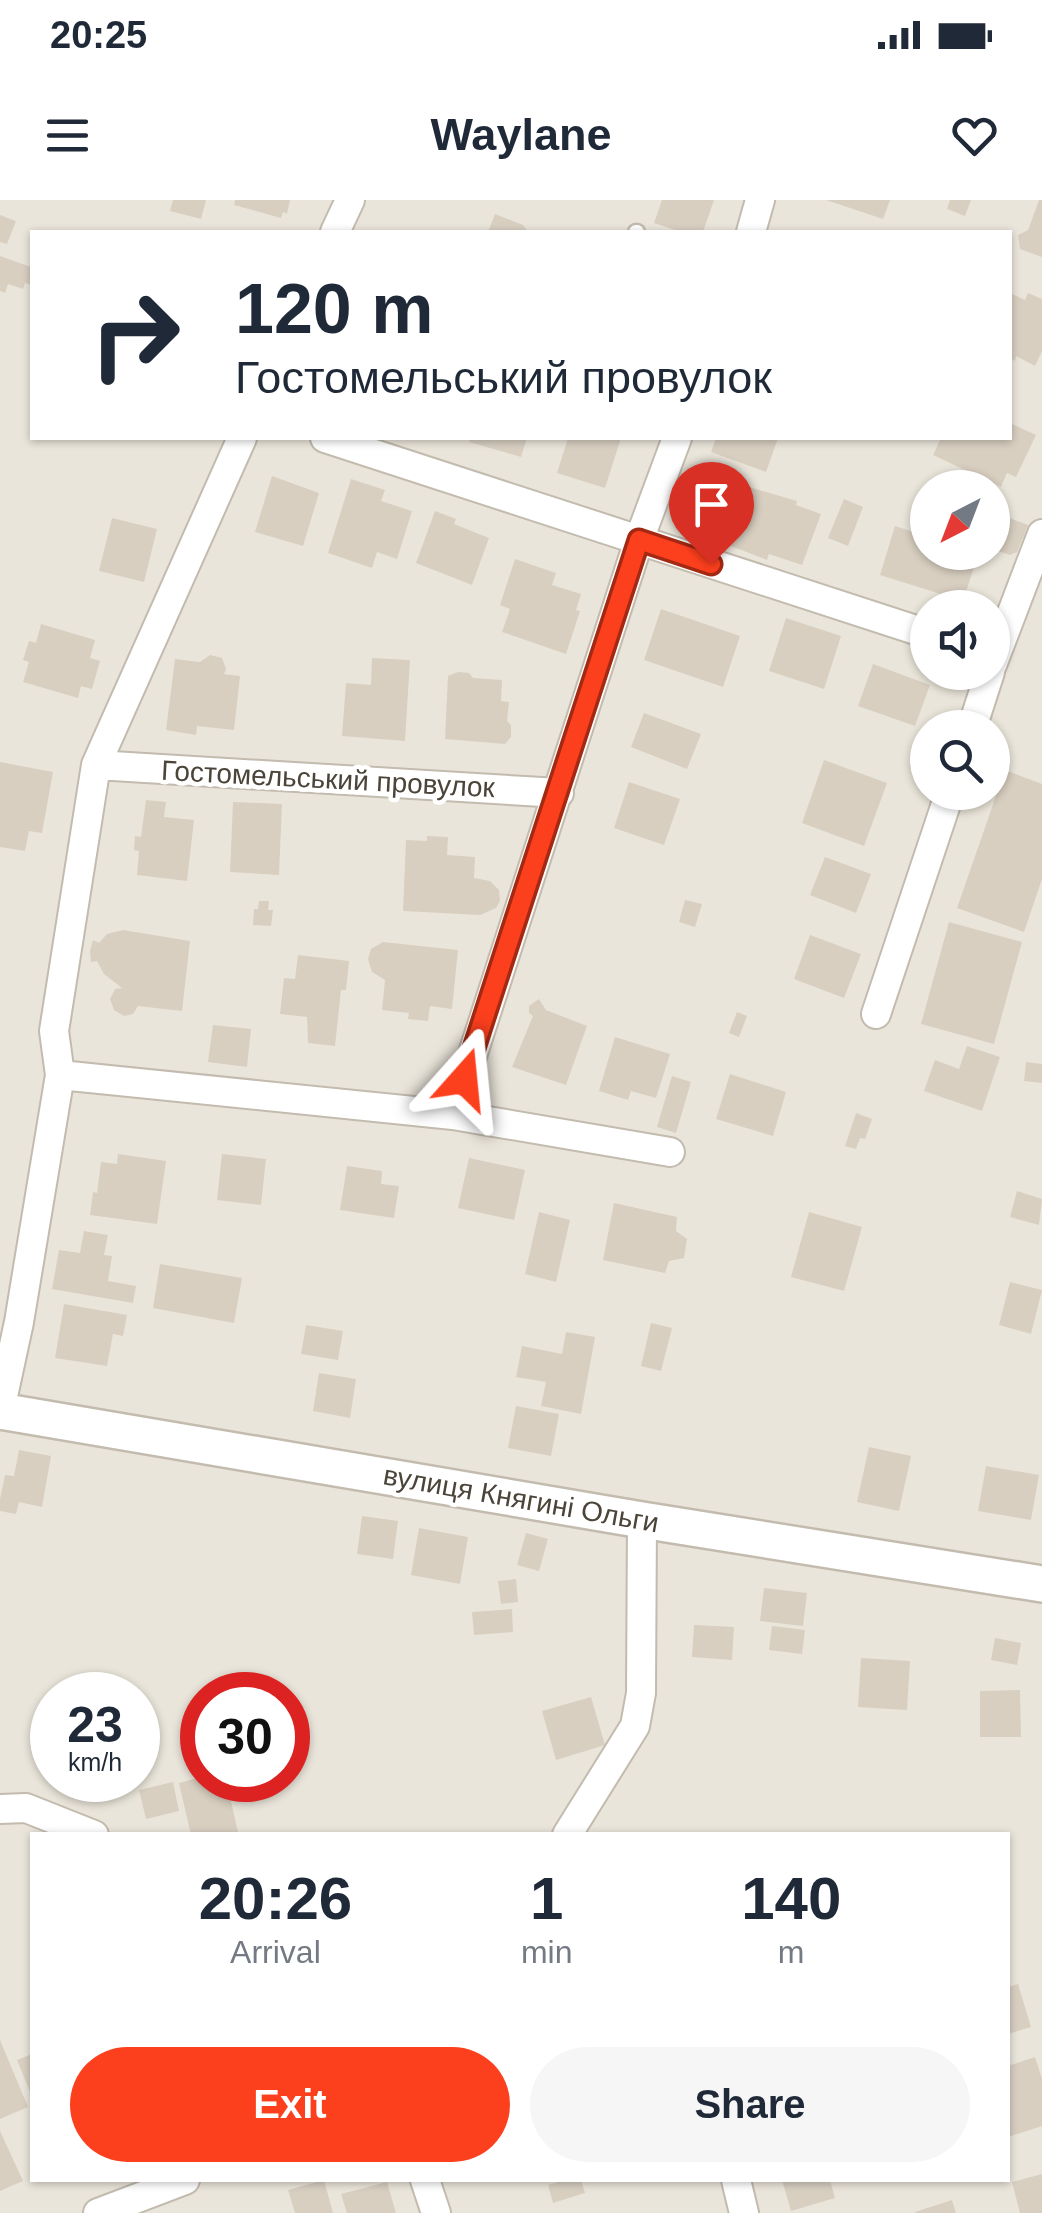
<!DOCTYPE html>
<html lang="en">
<head>
<meta charset="utf-8">
<style>
	body { margin:0; font-family:Arial,sans-serif; background:#f6f6f7; color:#1f2937; height:100vh; display:flex; flex-direction:column; font-size:38px; white-space:nowrap }
	* { box-sizing:border-box; margin:0 }
	p { font-size:32px; color:#747a83 }
	.icon { flex:none; width:55px; height:55px; fill:none; stroke:currentColor; stroke-width:2; stroke-linecap:round; stroke-linejoin:round }
	.map { position:relative; flex:1; overflow:hidden }
	.sheet { position:absolute; left:30px; top:1632px; width:980px; height:350px; display:flex; flex-direction:column; background:#fff; border-radius:0px; box-shadow:0 2px 8px #0004 }
	.sheet>* { flex:none }
	.guide { position:absolute; left:30px; top:30px; width:982px; height:210px; border-radius:0px; box-shadow:0 2px 8px #0004; background:#fff; color:#1f2937; overflow:hidden }
	.needle { width:65px; rotate:222deg }
	.tools { position:absolute; left:910px; top:270px; display:grid; gap:20px }
	.tools a { display:grid; place-items:center; width:100px; height:100px; border-radius:50%; background:#fff; box-shadow:0 2px 8px #0004; font-size:50px }
	.speed { position:absolute; left:30px; top:1472px; display:flex; gap:20px; font-size:50px; font-weight:700; text-align:center }
	.speed>* { display:grid; place-content:center; width:130px; height:130px; border-radius:50%; background:#fff; box-shadow:0 2px 8px #0004; line-height:1 }
	.speed small { font-size:25px; font-weight:400 }
	.speed .limit { border:15px solid #d22; background:#fff; color:#111 }
	.pin { position:absolute; display:grid; place-items:center; width:85px; height:85px; color:#fff; margin:-102px -42px; border-radius:50% 50% 50% 0; rotate:-45deg; box-shadow:0 0 10px #0007 }
	.pin .icon { rotate:45deg }
	.me { position:absolute; width:110px; margin:-55px; rotate:18deg; stroke-linejoin:round; filter:drop-shadow(0 0 8px #0008) }
	.turn { display:flex; align-items:center; gap:35px; height:210px; padding:0 40px; font-size:45px }
	.turn .icon { width:130px; height:130px; stroke-width:2.5 }
	.turn b { display:block; font-size:70px; line-height:85px }
	.eta { display:flex; justify-content:space-evenly; align-items:center; height:170px; text-align:center }
	.eta b { font-size:60px; font-weight:700; line-height:70px }
	.action { display:flex; gap:20px; margin-top:auto; padding:20px 40px }
	.action a { flex:1; height:115px; border-radius:60px; background:#fc3f1d; color:#fff; font-size:40px; font-weight:700; line-height:115px; text-align:center }
	.action a+a { background:#f6f6f7; color:#1f2937 }
	.status { display:flex; justify-content:space-between; align-items:center; height:70px; padding:0 50px; background:#fff; direction:ltr }
	.status svg { height:28px; fill:currentColor }
	header { display:flex; justify-content:space-between; align-items:center; height:130px; padding:0 40px; background:#fff; font-size:45px; font-weight:700 }
	.map>svg:first-child { display:block }
</style>
</head>
<body>
<div class="status"><b>20:25</b><svg viewBox="0 0 49 12"><path d="M0 12V9h3v3zM5 12V6h3v6zM10 12V3h3v9zM15 12V0h3v12zM26 1h20v11H26zM47 4h2v5h-2z"/></svg></div>
<header><svg class="icon" aria-label="menu" viewBox="0 0 24 24"><path d="M4 6h16M4 12h16M4 18h16"/></svg>Waylane<svg class="icon" aria-label="heart" viewBox="0 0 24 24"><path d="M12 20l-8-8c-3-5 5-10 8-4 3-6 11-1 8 4z"/></svg></header>
<div class="map">
<svg width="1042" height="2013" viewBox="0 0 1042 2013">
	<rect width="100%" height="100%" fill="#f6f3ec"/>
	<path fill="#eae5da" fill-rule="evenodd" d="M0,0H1042V2013H0ZM32,32H1010V238H32ZM928,288H992V352H928ZM928,408H992V472H928ZM928,528H992V592H928ZM52,1495H138V1580H52ZM202,1495H288V1580H202ZM32,1635H1008V1980H32Z"/>
	<path fill="#d8cfc1" d="M173,0H206L201,19L170,11Z
		M235,0H290L287,14L283,12L281,18L234,5Z
		M662,0H714L703,32H681L654,23Z
		M826,0H890L883,19Z
		M950,0H971L965,16L947,9Z
		M1039,0H1042V57L1020,49L1018,35L1028,30Z
		M495,14L523,25L528,32H488Z
		M0,15L16,21L7,44L0,42Z
		M0,56L31,67L32,85L25,83L23,89L8,84L5,93L0,91Z
		M1010,93L1025,100L1028,93L1042,99V151L1035,166L1016,156L1015,161L1010,158Z
		M1010,223L1036,235L1016,277L1007,273L1001,287L933,255L941,238H1010Z
		M470,238H527L521,257L469,242Z
		M568,238H621L605,288L557,273Z
		M716,238H778L766,272L711,252Z
		M272,276L319,293L303,346L255,332Z
		M351,279L385,290L381,301L412,311L397,359L377,352L372,368L328,353Z
		M735,283L797,301L796,305L821,314L802,365L769,354L767,360L715,340L721,323L710,317L708,309L714,302L727,304Z
		M844,299L863,307L848,346L828,338Z
		M435,311L456,319L454,324L489,338L472,385L416,363Z
		M1002,315L1028,325L1017,352L1010,355L995,350L992,344Z
		M112,318L157,329L144,382L99,371Z
		M895,326L917,333L920,326L928,328V352H979L963,401L880,375Z
		M515,359L556,373L552,385L581,394L576,410L580,411L566,454L502,432L510,409L500,405Z
		M661,409L740,436L723,487L644,460Z
		M786,418L841,436L824,489L769,471Z
		M41,424L95,440L90,458L100,461L92,489L81,486L78,498L23,482L29,462L23,460L29,441L36,443Z
		M210,455L222,458L226,469L224,474L240,476L234,530L197,526L196,535L166,530L175,459L200,462Z
		M372,458L410,460L405,541L342,536L346,483L371,485Z
		M873,464L930,485L915,526L858,506Z
		M458,472L469,473L473,478L502,480L501,501L509,502L507,521L511,525V537L505,544L445,539L448,476Z
		M644,513L701,534L687,569L631,547Z
		M824,560L887,583L864,646L802,623Z
		M0,562L53,572L42,633L29,631L25,651L0,647Z
		M1005,570L1042,584V679L1024,732L957,708Z
		M629,582L680,599L664,645L614,628Z
		M146,600L166,602L164,617L194,620L187,681L137,675L139,651L134,650L135,636L141,637Z
		M233,602L282,604L279,675L230,672Z
		M427,636L448,637L447,655L475,657L474,678L490,681L499,690L500,701L496,708L480,715L403,711L406,640L427,641Z
		M825,657L871,674L856,713L810,695Z
		M685,700L702,704L695,727L679,722Z
		M259,701H269L268,710H273L271,726L253,725L254,709H258Z
		M949,722L1022,742L994,844L921,824Z
		M123,730L190,741L182,811L138,806L133,814L124,816L114,810L110,799L115,789L122,788L104,774L97,761L91,762L90,751L93,740L99,743L107,734Z
		M810,735L861,754L844,798L794,779Z
		M383,742L458,750L452,809L430,806L428,821L408,819L409,813L382,810L385,780L372,772L368,759L371,749Z
		M298,755L349,761L346,790H341L335,846L308,843L307,817L280,814L284,778L295,779Z
		M539,799L546,810L587,826L566,885L512,867L533,816L529,813V806Z
		M737,812L747,816L739,837L729,833Z
		M213,825L251,829L247,867L208,862Z
		M615,837L670,854L656,898L631,891L628,900L599,891Z
		M967,846L1000,857L982,911L924,891L935,860L959,869Z
		M1026,862L1042,864V883L1024,881Z
		M730,874L786,892L773,936L716,919Z
		M672,876L691,882L676,933L657,927Z
		M856,913L872,919L865,939L860,938L856,949L845,946Z
		M118,954L166,961L157,1024L90,1015L93,992L97,993L101,962L117,964Z
		M222,954L266,959L261,1005L217,1000Z
		M469,958L525,970L514,1020L458,1008Z
		M347,966L382,971L381,984L399,986L394,1018L340,1010Z
		M1017,991L1042,999L1039,1025L1010,1017Z
		M614,1003L677,1017L676,1031L687,1039L684,1058L669,1061L665,1073L603,1060Z
		M539,1012L570,1020L556,1082L525,1074Z
		M809,1012L862,1027L844,1091L791,1077Z
		M84,1031L108,1035L104,1055L112,1056L108,1081L136,1086L133,1103L52,1089L59,1050L80,1053Z
		M160,1064L242,1078L234,1123L153,1108Z
		M1010,1082L1042,1090L1031,1134L999,1125Z
		M64,1104L127,1115L123,1136L113,1134L107,1166L55,1158Z
		M651,1123L672,1128L661,1171L641,1166Z
		M306,1125L343,1131L338,1160L301,1154Z
		M566,1132L595,1137L581,1214L541,1206L546,1182L516,1177L522,1146L562,1154Z
		M319,1173L356,1179L350,1218L313,1211Z
		M516,1206L559,1214L551,1256L508,1248Z
		M869,1247L911,1256L899,1311L857,1302Z
		M19,1250L51,1256L42,1307L19,1302L16,1314L0,1311V1299L5,1275L14,1276Z
		M986,1266L1039,1275L1031,1320L978,1311Z
		M362,1316L398,1321L393,1359L357,1354Z
		M419,1328L468,1337L460,1384L411,1375Z
		M526,1333L548,1339L539,1371L517,1365Z
		M516,1379L518,1402L501,1404L498,1381Z
		M764,1388L807,1393L803,1426L760,1421Z
		M512,1409L513,1432L474,1435L472,1412Z
		M694,1425L734,1427L732,1460L692,1457Z
		M772,1426L805,1430L802,1454L769,1450Z
		M995,1438L1021,1443L1017,1465L991,1460Z
		M861,1458L910,1461L907,1510L858,1507Z
		M1020,1490L1021,1537H980V1491Z
		M591,1497L605,1545L556,1560L542,1511Z
		M202,1577V1580H226L238,1632L191,1635L179,1583Z
		M173,1582L179,1611L146,1619L139,1590Z
		M1018,1784L1031,1827L1008,1834V1787Z
		M0,1840L28,1907L0,1919Z
		M32,1854V1897L17,1860Z
		M1035,1857L1042,1879V1926L1008,1937V1866Z
		M0,1931L23,1981L0,1991Z
		M1042,1974V2013H1020L1012,1982Z
		M324,1980L333,2013H295L288,1990Z
		M565,1980H581L585,1993L553,2003L548,1985Z
		M782,1980H830L835,1998L791,2011Z
		M387,1982L396,2013H347L341,1994Z
		M952,2000L956,2013H915V2012Z"/>
	<g fill="none" stroke-linecap="round" stroke-linejoin="round">
		<defs>
			<path id="service" d="M636,32H637"/>
			<path id="minor" d="M335,32L350,0
				M751,32L760,0
				M325,238L928,434
				M992,465L1042,334
				M972,528L990,472
				M96,565L559,593
				M876,814L950,592
				M60,875L453,915L670,952
				M453,915L639,340L677,238
				M0,1210L19,1122L60,875L54,831L96,565L242,238
				M0,1609L26,1608L94,1635
				M567,1635L635,1526L641,1493L642,1320
				M425,1980L436,2013
				M736,1980L744,2013
				M98,2013L185,1980"/>
			<path id="tertiary" d="M0,1211L642,1320L1042,1384"/>
		</defs>
		<use href="#service" stroke="#c2bbae" stroke-width="19"/>
		<use href="#minor" stroke="#c2bbae" stroke-width="32"/>
		<use href="#tertiary" stroke="#c2bbae" stroke-width="40"/>
		<use href="#service" stroke="#fff" stroke-width="14"/>
		<use href="#minor" stroke="#fff" stroke-width="28"/>
		<use href="#tertiary" stroke="#fff" stroke-width="35"/>
	</g>
	<g fill="none" stroke-linecap="round" stroke-linejoin="round">
		<defs>
			<path id="route" d="M464,879L639,340L711,364"/>
		</defs>
		<use href="#route" stroke="#a42913" stroke-width="25"/>
		<use href="#route" stroke="#fc3f1d" stroke-width="18"/>
	</g>
	<g text-anchor="middle" dominant-baseline="central" stroke-width="9" stroke-linejoin="round" paint-order="stroke">
		<g font-size="28" fill="#4b4439" stroke="#fff">
			<text transform="translate(328 579) rotate(3)">Гостомельський провулок</text>
			<text transform="translate(521 1299) rotate(10)">вулиця Княгині Ольги</text>
		</g>
	</g>
</svg>
<div class="tools">
<a><svg class="needle" viewBox="-14 -14 28 28"><path d="M0-13l5 13h-10z" fill="#e53935"/><path d="M0 13l5-13h-10z" fill="#747a83"/></svg></a>
<a><svg class="icon" aria-label="sound" viewBox="0 0 24 24"><path d="M4 9h4l5-4v14l-5-4H4zM17 9q2 3 0 6"/></svg></a>
<a><svg class="icon" aria-label="search" viewBox="0 0 24 24"><circle cx="10" cy="10" r="6"/><path d="M15 15l6 6"/></svg></a>
</div>
<div class="speed"><div>23<small>km/h</small></div><div class="limit">30</div></div>
<div class="pin" style="left:711px;top:364px;background:#d93025"><svg class="icon" aria-label="arrive" viewBox="0 0 24 24"><path d="M6 21V4h12l-3 4 3 4H6"/></svg></div>
<svg class="me" style="left:464px;top:879px" viewBox="-20 -20 40 40"><path d="M0-17L14 15 0 8-14 15z" fill="#fc3f1d" stroke="#fff" stroke-width="4"/></svg>
<div class="guide">
<div class="turn"><svg class="icon" aria-label="right" viewBox="0 0 24 24"><path d="M7 20v-9h11M14 6l5 5-5 5"/></svg><div><b>120 m</b>Гостомельський провулок</div></div>
</div>
<section class="sheet">
<div class="eta">
<div><b>20:26</b><p>Arrival</p></div>
<div><b>1</b><p>min</p></div>
<div><b>140</b><p>m</p></div>
</div>
<div class="action"><a>Exit</a><a>Share</a></div>
</section>
</div>
</body>
</html>
